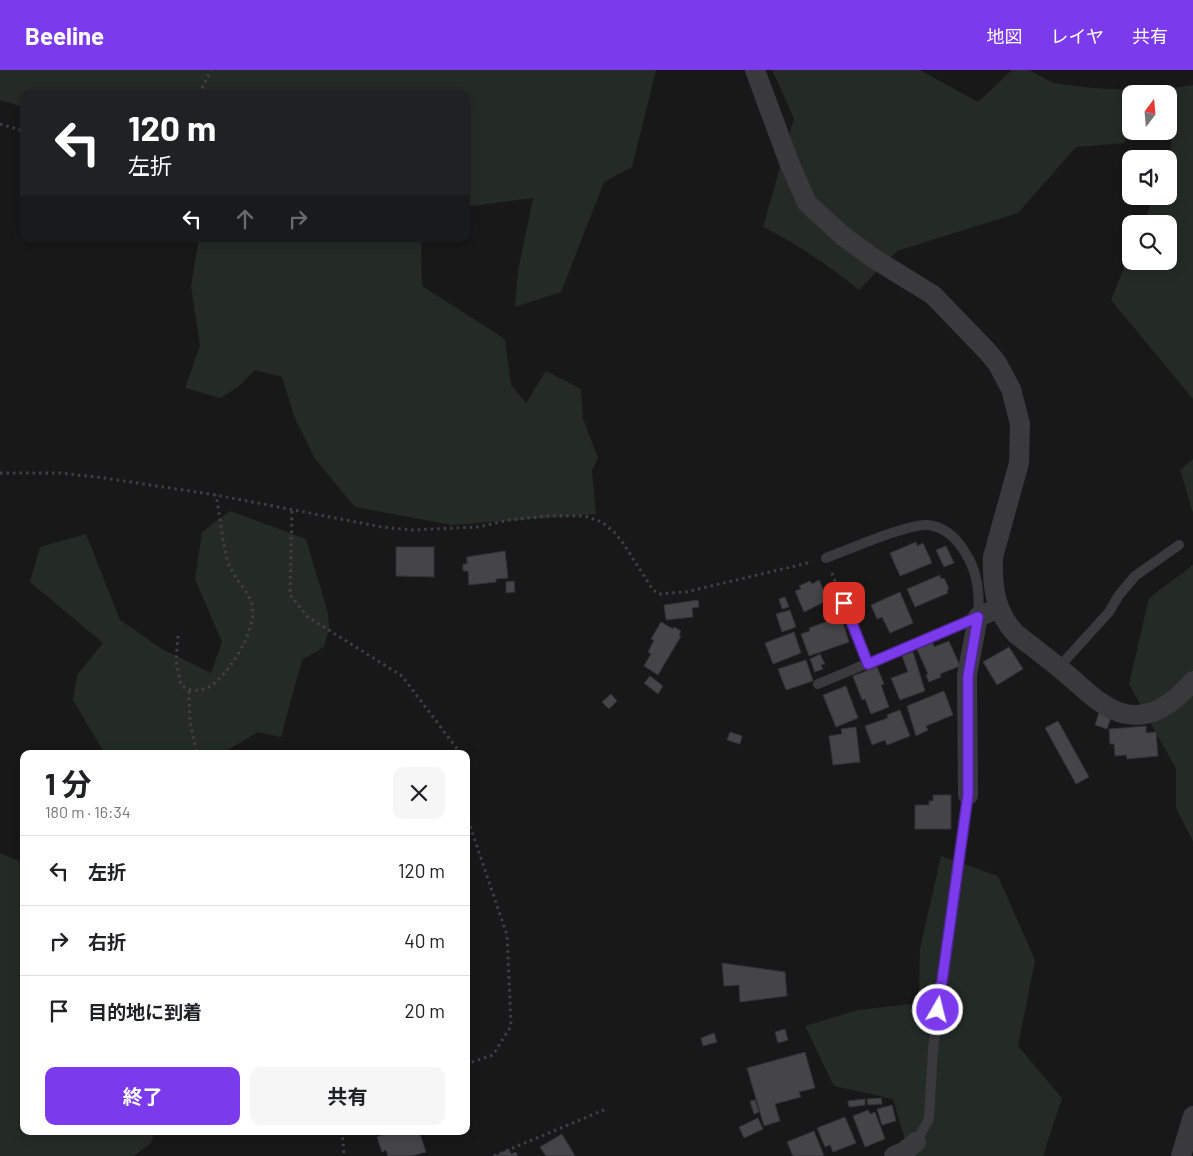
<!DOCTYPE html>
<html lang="ja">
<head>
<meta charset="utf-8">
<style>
	body { margin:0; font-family:Barlow,"Noto Sans JP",sans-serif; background:#f6f6f6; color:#202124; height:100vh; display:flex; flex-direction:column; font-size:19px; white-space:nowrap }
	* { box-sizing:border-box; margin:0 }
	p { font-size:16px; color:#757577 }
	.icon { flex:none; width:28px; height:28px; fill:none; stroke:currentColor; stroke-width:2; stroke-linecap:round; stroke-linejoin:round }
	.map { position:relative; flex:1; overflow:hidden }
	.drawer { position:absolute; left:20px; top:680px; width:450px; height:385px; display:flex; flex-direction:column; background:#fff; border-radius:10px; box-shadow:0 2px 12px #0003 }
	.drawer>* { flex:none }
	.top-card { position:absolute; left:20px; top:20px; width:450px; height:152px; border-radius:10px; box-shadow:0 2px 12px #0003; background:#202124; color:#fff; overflow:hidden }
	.needle { width:32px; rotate:16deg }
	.tools { position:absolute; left:1122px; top:15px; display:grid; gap:10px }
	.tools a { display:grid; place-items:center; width:55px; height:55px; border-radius:10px; background:#fff; box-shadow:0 2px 12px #0003; font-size:25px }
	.pin { position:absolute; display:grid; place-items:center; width:42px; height:42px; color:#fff; margin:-21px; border-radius:10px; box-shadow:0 2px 8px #0006 }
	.me { position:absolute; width:55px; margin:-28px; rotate:8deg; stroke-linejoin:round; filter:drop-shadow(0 0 4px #0008) }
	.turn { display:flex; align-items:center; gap:18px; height:105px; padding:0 25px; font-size:22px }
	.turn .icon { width:65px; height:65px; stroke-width:2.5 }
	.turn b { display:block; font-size:35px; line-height:42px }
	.lanes { display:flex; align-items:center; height:48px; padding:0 25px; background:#0003; justify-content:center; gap:25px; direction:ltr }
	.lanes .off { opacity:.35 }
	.round { display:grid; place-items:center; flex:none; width:52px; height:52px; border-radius:10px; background:#f6f6f6 }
	.headline { display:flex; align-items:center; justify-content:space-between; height:85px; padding:0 25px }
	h1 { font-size:30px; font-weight:700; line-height:38px }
	.button { display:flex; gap:10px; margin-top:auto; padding:10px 25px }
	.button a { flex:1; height:58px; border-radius:10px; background:#7c3aed; color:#fff; font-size:20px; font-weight:700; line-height:58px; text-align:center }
	.button a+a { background:#f6f6f6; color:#202124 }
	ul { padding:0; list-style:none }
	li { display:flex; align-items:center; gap:15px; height:70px; padding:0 25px; border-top:1px solid #e0e0e0 }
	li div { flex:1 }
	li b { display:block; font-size:19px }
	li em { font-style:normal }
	header { display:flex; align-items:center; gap:30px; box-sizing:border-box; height:70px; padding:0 25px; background:#7c3aed; color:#fff }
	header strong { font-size:24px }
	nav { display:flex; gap:28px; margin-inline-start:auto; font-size:18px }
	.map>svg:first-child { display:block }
</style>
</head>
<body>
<header>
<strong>Beeline</strong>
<nav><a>地図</a><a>レイヤ</a><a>共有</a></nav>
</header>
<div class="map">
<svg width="1193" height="1086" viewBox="0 0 1193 1086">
	<rect width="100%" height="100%" fill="#181819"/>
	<path fill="#242b26" d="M0,0H656L632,97L604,112L561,222L515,237L518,201L533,128L466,137V24H24V37L0,30Z
		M772,0H920L978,32L1012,0H1029L1053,13L1092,18L1153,21L1193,15V329L1111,230L1131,181V191H1169V154H1143L1154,126H1169V92L1174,48L1169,46V24H1131V51L1125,73L1076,77L1018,143L897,181L859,220C829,196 798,174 763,157L794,48Z
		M199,169H421L422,216L505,269L511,315L526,333L546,301L581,319L583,349L598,388L592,401L596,444L452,455L355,437L315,389L294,346L282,307L255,300L238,317L220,328L185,318L200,276L191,216Z
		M1193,389V443L1180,400Z
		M230,441L306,469L328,543L329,558L324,577L302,590L281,667L258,662L224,682L223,684H105L73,630L77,605L103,573L30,512L40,477L86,464L120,550L162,579L211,603L222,572L195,509L202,462Z
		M1193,495V771L1176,738V699L1129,614L1149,528Z
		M0,783L24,793V1061H156L150,1074L133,1086H0Z
		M941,786L998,806L1035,890L1018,976L1062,1028L1043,1086H903L906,1073L893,1029L834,1016L805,956L858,940L919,933L920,879Z"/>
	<path fill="#454549" stroke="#333235" d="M916,472L917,476L923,473L932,493L900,506L890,483Z
		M946,476L954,493L944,497L936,480Z
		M396,477H434V507L396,506Z
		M505,481L508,508L496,509V512L469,515L468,501H463V494H467V487Z
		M940,505L941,509L944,508L949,519L947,520L948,523L915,537L907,519Z
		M819,510L828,530L804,542L795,521L801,519L799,516L810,511L812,514Z
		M514,511L515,522L506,523V512Z
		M900,522L913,553L890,563L882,547L877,549L871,535Z
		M785,527L789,537L782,539L779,529Z
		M698,530L699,537L692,538L693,547L666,550L664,535Z
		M790,540L796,557L782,562L776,544Z
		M837,548L840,554L843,553L849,572L809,586L801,564L810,561L809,558Z
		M661,552L673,559L674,557L681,561L679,565L681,566L658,605L644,596L651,584L648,582L654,570L651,569Z
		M794,562L801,583L773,594L765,573Z
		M949,571L960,596L940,604L941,607L929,612L926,605L928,604L917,579L933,573L934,577Z
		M1009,577L1023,599L997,615L983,592Z
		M913,582L925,621L900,630L891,608L908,602L902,586Z
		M820,584L825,594L821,595L823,599L815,602L810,589Z
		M806,590L813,611L786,620L778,599Z
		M877,597L884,614L881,615L889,637L871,644L865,629L862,630L853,606Z
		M650,606L663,616L658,624L644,613Z
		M846,616L858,648L836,657L823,625Z
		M944,621L953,645L926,656L928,660L916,666L907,636Z
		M611,624L617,631L609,639L602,632Z
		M900,640L910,666L887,675L885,670L872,675L865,656L888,648L887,645Z
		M1099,643L1111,647L1107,659L1095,655Z
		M1058,651L1089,707L1076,714L1045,658Z
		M1146,656V663L1156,662L1158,686L1127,689L1126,685L1115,686L1114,674H1110L1109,659Z
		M856,657L860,692L833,695L829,666L842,664L841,659Z
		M730,662L742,666L740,674L727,670Z
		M933,725H951V759H915V735H929V731H933Z
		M722,893L785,902L787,926L740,932L739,915L724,916Z
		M785,959L788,970L778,973L775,962Z
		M714,963L717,972L703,976L701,968Z
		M805,982L815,1018L799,1022L801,1027L775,1034L780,1051L764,1056L747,998Z
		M881,1028L882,1034L868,1035L867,1029Z
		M865,1029V1035L849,1037L848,1031Z
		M755,1030L759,1042L754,1044L750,1031Z
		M892,1035L896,1051L882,1055L877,1039Z
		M868,1040L870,1044L875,1042L885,1069L865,1077L853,1046Z
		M845,1047L856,1073L833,1082L830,1075L825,1077L817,1058Z
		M758,1048L763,1059L744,1068L739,1057Z
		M395,1061H419L426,1082L412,1086H388L386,1080L382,1082L377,1067Z
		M814,1061L824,1086H793L787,1072Z
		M562,1064L575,1086H546L540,1077Z
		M509,1079L511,1084L516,1082L518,1086H495Z"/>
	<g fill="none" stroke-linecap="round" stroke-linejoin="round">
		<path stroke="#3f4045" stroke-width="3" stroke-dasharray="2.5 4" stroke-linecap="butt" d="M199,24L211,0
			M0,54L24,61
			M0,403H62L104,408L216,425L382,457L412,460L478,457L509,450L547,446H585L602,452L614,462L623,473L653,520L659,524L686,522L812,492
			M292,441L290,525L308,547L402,606L461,684
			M832,503L838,518
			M178,566L176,591L181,615C194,624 206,621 218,610C235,594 261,552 250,529C243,515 232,506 227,489C222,469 220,446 216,425
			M189,621L190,652L197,684
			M466,744L507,865L511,956L493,985L466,994
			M342,1061L344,1086
			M296,1062L298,1061
			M494,1086L606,1039"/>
		<path stroke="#39393e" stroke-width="10" d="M844,533L867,594
			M1059,597L1109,542L1119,525L1135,506L1179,475
			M818,614L978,547C980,525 978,503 966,484C958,470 946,457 928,455C909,453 848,480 826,488
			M916,1072L929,1049L933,979L968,725"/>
		<path stroke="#39393e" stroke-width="20" d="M755,0L789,92L807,133L843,166L873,188L933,225L987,281L997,293L1011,319L1020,354L1019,393L993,487C992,517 995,542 1016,564C1034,578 1053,592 1070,607C1081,616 1091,627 1103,634C1139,658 1169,639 1193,611
			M968,725L967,605L978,547L999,538
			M894,1086L905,1081L916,1072
			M1181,1086L1193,1046"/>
	</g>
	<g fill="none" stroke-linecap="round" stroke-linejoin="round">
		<defs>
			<path id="route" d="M844,533L868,594L978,547L968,606V725L938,940"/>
		</defs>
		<use href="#route" stroke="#51269a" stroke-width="12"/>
		<use href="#route" stroke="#7c3aed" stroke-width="9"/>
	</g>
</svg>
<div class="tools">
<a><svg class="needle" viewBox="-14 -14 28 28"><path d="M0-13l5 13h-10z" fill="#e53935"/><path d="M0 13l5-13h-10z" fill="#757577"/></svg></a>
<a><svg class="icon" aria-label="sound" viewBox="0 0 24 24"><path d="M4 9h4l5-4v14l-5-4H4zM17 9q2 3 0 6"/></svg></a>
<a><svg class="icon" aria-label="search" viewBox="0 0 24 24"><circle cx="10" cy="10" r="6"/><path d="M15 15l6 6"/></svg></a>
</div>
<div class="pin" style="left:844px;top:533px;background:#d93025"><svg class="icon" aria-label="arrive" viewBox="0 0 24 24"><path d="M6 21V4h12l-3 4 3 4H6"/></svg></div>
<svg class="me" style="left:938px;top:940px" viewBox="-20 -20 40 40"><circle r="17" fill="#7c3aed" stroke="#fff" stroke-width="3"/><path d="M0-11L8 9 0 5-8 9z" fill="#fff"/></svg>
<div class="top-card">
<div class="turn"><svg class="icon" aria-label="left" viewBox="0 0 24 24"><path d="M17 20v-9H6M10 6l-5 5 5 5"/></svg><div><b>120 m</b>左折</div></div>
<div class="lanes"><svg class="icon" aria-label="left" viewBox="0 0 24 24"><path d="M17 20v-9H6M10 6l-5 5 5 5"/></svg><svg class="icon off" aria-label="ahead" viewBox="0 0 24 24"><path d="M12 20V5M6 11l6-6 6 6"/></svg><svg class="icon off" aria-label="right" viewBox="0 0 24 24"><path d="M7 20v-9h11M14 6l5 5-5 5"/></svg></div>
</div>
<section class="drawer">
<div class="headline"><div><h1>1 分</h1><p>180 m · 16:34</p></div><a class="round"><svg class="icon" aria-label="close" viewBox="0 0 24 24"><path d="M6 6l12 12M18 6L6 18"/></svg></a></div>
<ul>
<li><svg class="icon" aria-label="left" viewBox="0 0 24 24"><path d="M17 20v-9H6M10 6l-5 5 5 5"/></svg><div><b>左折</b></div><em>120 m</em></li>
<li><svg class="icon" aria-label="right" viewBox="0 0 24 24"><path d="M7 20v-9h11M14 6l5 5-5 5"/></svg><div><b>右折</b></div><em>40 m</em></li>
<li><svg class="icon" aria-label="arrive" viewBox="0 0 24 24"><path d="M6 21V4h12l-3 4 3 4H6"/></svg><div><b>目的地に到着</b></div><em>20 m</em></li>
</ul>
<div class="button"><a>終了</a><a>共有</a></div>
</section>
</div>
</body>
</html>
